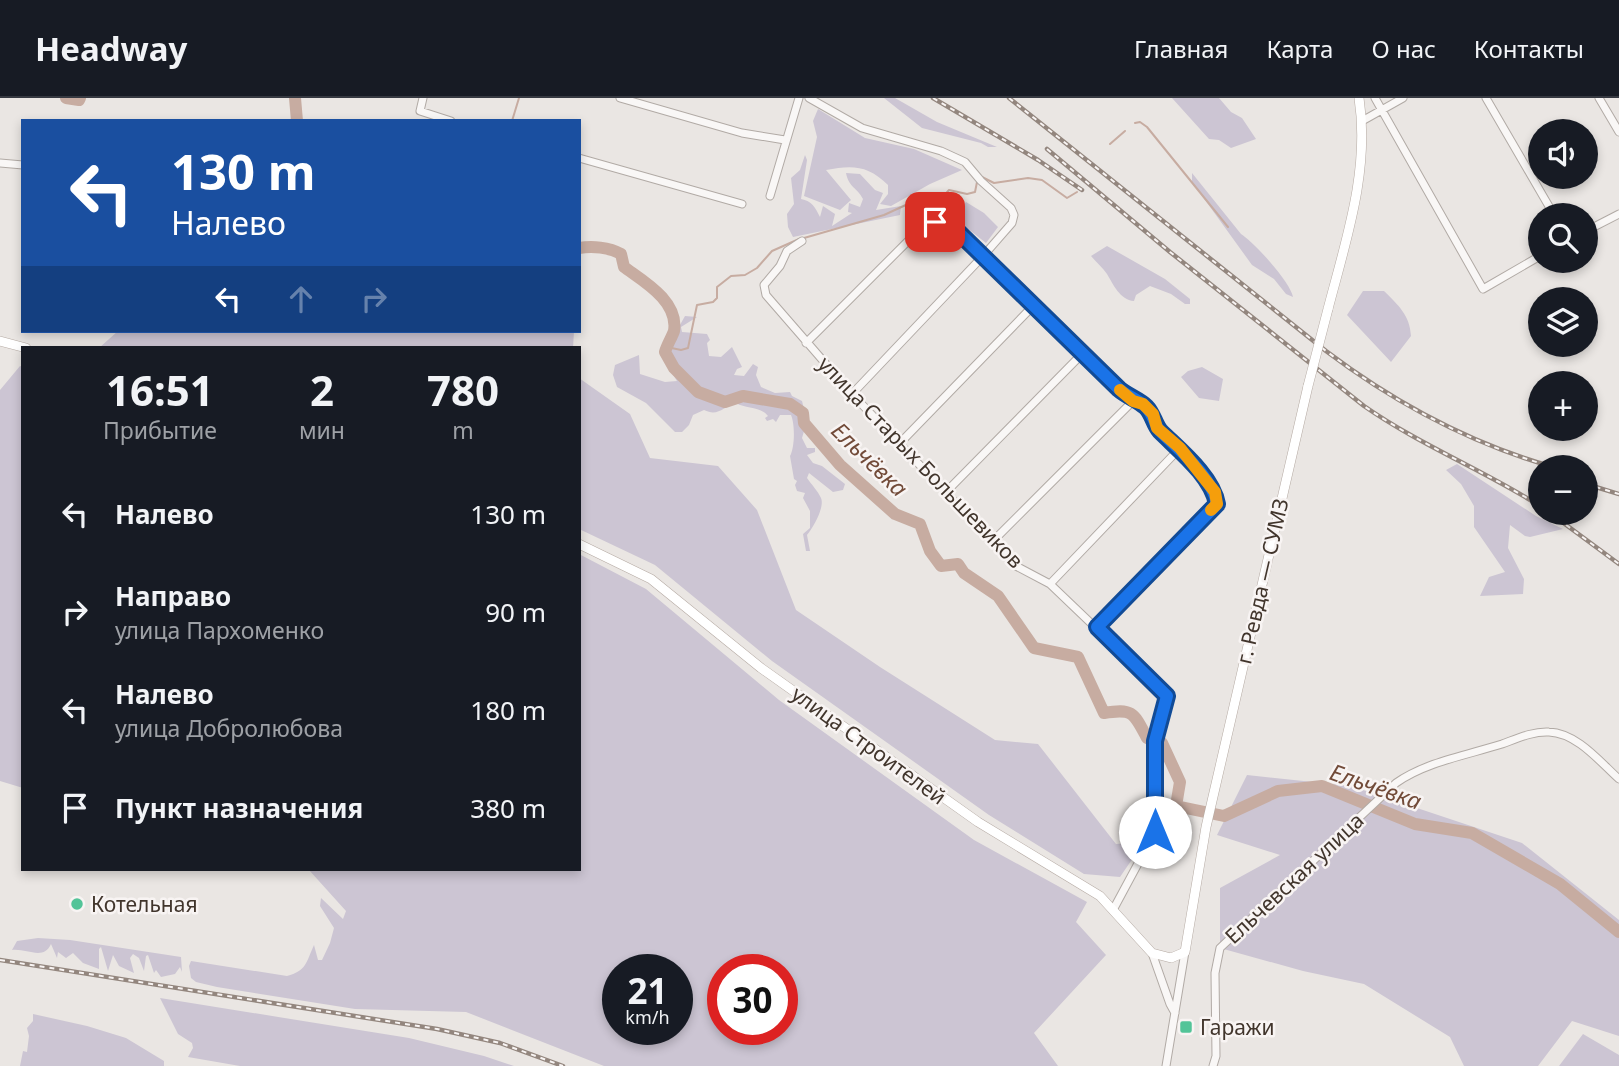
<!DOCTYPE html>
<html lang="ru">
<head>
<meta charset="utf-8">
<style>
	body { margin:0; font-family:"Noto Sans",sans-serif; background:#20242c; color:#f1f3f6; height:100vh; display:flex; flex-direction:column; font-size:26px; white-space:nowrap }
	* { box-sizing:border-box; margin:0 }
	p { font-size:23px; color:#9ea1a6 }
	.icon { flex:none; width:38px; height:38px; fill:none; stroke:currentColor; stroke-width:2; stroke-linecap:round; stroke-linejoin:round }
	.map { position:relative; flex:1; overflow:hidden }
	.details { position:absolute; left:21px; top:248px; width:560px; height:525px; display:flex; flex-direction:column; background:#171b24; border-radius:0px; box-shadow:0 4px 10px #0003 }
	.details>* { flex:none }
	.hud { position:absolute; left:21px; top:21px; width:560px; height:214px; border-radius:0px; box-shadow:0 4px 10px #0003; background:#1a4fa0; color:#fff; overflow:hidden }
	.tools { position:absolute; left:1528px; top:21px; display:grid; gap:14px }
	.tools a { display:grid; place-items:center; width:70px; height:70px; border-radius:50%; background:#171b24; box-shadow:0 4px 10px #0003; font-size:35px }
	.speed { position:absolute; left:602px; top:856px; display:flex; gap:14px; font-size:35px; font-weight:700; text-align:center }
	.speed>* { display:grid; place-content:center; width:91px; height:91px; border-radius:50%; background:#171b24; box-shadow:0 4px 10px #0003; line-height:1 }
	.speed small { font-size:18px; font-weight:400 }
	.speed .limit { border:10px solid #d22; background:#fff; color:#111 }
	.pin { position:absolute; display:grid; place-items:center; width:60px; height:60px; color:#fff; margin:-30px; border-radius:14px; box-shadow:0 4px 10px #0006 }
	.me { position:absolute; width:77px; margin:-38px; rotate:0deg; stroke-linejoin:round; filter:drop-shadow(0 0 5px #0008) }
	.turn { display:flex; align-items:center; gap:24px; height:147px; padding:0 35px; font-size:32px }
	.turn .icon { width:91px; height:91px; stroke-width:2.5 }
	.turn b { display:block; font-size:49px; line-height:60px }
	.lanes { display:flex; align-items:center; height:66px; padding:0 35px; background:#0003; justify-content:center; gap:35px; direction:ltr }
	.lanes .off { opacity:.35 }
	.eta { display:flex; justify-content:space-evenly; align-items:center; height:119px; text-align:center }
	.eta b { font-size:42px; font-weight:700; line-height:49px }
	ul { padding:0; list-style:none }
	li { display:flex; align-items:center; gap:21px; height:98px; padding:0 35px }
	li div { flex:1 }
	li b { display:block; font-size:26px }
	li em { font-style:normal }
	header { display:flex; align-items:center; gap:42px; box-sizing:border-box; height:98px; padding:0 35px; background:#171b24; border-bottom:2px solid #363941 }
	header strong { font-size:33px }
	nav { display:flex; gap:38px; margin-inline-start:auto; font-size:24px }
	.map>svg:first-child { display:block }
</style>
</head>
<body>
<header>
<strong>Headway</strong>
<nav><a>Главная</a><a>Карта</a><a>О нас</a><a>Контакты</a></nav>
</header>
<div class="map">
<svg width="1619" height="968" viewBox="0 0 1619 968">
	<rect width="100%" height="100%" fill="#eae6e3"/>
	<path fill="#ccc5d3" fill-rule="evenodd" d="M884,0H895L937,24L997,49H988L981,45L922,30Z
		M1172,0H1219L1231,14L1242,20L1256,41L1231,50L1219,42L1209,41Z
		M818,11L865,40L914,51L962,72L930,86L891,108L880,106L888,96V87C868,67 852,67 826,72L851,102L840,112L804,98L817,39L813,23Z
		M805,57L807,62L801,101C812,103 815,109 820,119L823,108L835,116L832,128L852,115L848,114L849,105L860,109L863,101C857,89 849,90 846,75L860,76L875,92L883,95L876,112L901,108L900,117L793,139L788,129L787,116L794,106L791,80L800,72Z
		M1192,75L1241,136C1254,144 1291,185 1293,199L1286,196L1274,181L1252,167L1192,84Z
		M966,104L984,115L998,129L986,145L953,119Z
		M1107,148L1165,181L1190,201V206H1185L1171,196L1150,188L1136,197L1134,203C1120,202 1113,186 1107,176C1103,170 1096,164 1091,158Z
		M1363,193H1384C1398,207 1410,217 1411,238L1391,264L1347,217Z
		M685,218L697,219L681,229L682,234L707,236L710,242L707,245L709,258L721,259L732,249L742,269L737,271L734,277L744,278L753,266L758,269L756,277L761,289L775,295L790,294L792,298L802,303L807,323L802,340L807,350H815V354L807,357L813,365L822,368L845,386L843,392L833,394L809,375L807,380C811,386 818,393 821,400C825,409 813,430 807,437L810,453H806L803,436L810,430V413L803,400L805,395L797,393L795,387L797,383L794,381L790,358C795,349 795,326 791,317H780L776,324L773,321L767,323L765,320L768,318C760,308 746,311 736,305C723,309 718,319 704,312L693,317L689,327L682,334H675L646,305L617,289L613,277L615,267L639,257L640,276L665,284L677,283L662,259Z
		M118,233H574L573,250H99Z
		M20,268L23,269V690L0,683V292Z
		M1202,269L1223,281L1219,303L1199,300L1181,279L1188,273Z
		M579,280L630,316L650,360L718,368L757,412L796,512L880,569L995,642L1038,646L1116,746L1144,744L1120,779L1084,776L989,717L772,563L655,467L579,431Z
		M1457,366L1536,418L1563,431L1530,439L1525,438L1510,427L1508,450L1524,481L1523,496L1480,498L1489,479L1505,474L1474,429V408L1461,386L1446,372Z
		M579,456L646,491L779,602L974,742L1087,804L1076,824L1106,857L1034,935L1058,968H604L466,914L355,911L217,889L196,884L191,880L189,868L191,863L287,878C306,873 306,865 314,847L318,862H322L330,845L334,830L320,808L321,800L343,821L346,813L309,772H579ZM618,872H677V931H618ZM723,872H782V931H723Z
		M1247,677L1351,688L1522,745L1619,822V938L1572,923L1538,968H1464L1450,939L1364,886L1303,873L1220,850V790L1280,757L1217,737Z
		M38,840L70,842L181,859L182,874L180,869L175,876L161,879L156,872L154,875L148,857L146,858L144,873L139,860L133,856L130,860L134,875L119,868L113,857L108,873L101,849L99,851V871L83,865L73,855L66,860L58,854L57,860L51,846C44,863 26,850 12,852L17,843Z
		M160,900L409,940L484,958L514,968H240L188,959L193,950L192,945L178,936Z
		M33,916L87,928L126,940L164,963V968H20L23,953L27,954L29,938L27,930L33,923Z
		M1583,936L1619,957V968H1559Z"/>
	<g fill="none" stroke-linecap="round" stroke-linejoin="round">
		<path stroke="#c7aca1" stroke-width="2" d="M512,23L519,0
			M1135,25L1140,24L1147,29L1228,129
			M1110,46L1125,33
			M982,79L994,85L1028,80L1042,82L1067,100L1077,94
			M804,140L884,117L921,100L940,102L949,92L967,96L975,94L977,84
			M667,249L681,252L688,250L697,207L713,204L717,200V189L731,178L745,177L757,170L772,153L799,141"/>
		<path stroke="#c7aca1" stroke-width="12" d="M66,0L79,2L80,0
			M295,0L297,23
			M579,150C592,148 609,149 621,156L624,169C643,183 679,203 674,233C672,239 667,247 665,254L674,270L698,294L725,304L743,298L790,306L803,315L804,325L840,367L895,416L920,426L930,453L941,468L958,466L964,475L998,498L1034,550L1078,559L1104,615C1133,610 1134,615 1147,640L1162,645L1180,684L1176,708L1224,718L1278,693L1322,688L1415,726L1472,735L1560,786L1619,834"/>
		<defs>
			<path id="minor" d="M423,0L420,13L451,23
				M620,0L742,35L785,42
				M809,0L862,30L941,53L965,64L981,83L1011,110L1014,117L1012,125L984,157L852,296
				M1375,0L1483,191L1540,158
				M1486,0L1554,117
				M1599,0L1619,34
				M1362,23L1403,0
				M579,60L742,106
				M0,65L23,67
				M770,98L799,0
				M1586,133L1619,116
				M802,143L787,153L780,168L764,187L766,197L852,296L1016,468L1050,486L1167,598L1155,643V734L1113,812
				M806,245L928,123L949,125L1119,291L1133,303L1143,306L1152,316L1157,330L1180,350L1215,394L1217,406L1096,529
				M900,345L1033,208
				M946,394L1082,256
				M993,443L1133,303
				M1050,486L1180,350
				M1152,855L1170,906L1175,915
				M1166,968L1185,854
				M1213,968L1216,958L1215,875L1220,850L1396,685C1426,664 1467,657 1502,646C1516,641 1533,633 1549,634C1577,635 1600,664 1619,681"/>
			<path id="major" d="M1328,211C1346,142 1370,72 1359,0
				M0,243L26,250
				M579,446L651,481L761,570L978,724L1100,798L1152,855L1171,860L1185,854L1206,729L1308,288"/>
		</defs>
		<use href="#minor" stroke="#b1aaa5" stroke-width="9"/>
		<use href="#major" stroke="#b5aaa3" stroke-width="10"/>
		<use href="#minor" stroke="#f9f7f6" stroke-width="7"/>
		<use href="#major" stroke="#fff" stroke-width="9"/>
		<defs>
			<path id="rail" d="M933,0L1038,62L1082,92
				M1009,0L1326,253C1395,305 1469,345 1553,369
				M1047,51L1170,154L1364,308C1420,347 1483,372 1540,408
				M1586,386L1619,396
				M1550,415L1619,466
				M0,862L437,931L500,945L563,968"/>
		</defs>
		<use href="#rail" stroke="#93867e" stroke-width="4.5"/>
		<use href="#rail" stroke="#f8f4f3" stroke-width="2" stroke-dasharray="5" stroke-linecap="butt"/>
		<defs>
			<path id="major-bridge" d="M1308,288L1328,211"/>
		</defs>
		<use href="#major-bridge" stroke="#b5aaa3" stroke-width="10" stroke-linecap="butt"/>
		<use href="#major-bridge" stroke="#fff" stroke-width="9"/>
	</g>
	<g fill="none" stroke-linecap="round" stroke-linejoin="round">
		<defs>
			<path id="route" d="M935,124L949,125L1119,291C1127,298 1139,302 1146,309C1153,316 1154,326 1160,333C1179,352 1212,378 1217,406L1097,529L1167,598L1155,643V734"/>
		</defs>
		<use href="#route" stroke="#114b97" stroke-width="18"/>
		<use href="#route" stroke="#1a73e8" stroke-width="12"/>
		<path stroke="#f59e0b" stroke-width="12" d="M1120,292L1133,303L1143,306L1153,316L1157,330L1180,350L1215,394L1217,406L1211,412"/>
	</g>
	<g fill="#53c498" stroke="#f8f4f3" stroke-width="2.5">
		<circle cx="77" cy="806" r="7"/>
		<rect x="1179" y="922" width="14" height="14" rx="3.5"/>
	</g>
	<g text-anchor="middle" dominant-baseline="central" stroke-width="5" stroke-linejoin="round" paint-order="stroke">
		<g font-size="21" fill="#41352c" stroke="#f8f4f3">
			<text transform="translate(921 364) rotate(46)">улица Старых Большевиков</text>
			<text transform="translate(1262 483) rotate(-77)">г. Ревда — СУМЗ</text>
			<text transform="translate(869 647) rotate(36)">улица Строителей</text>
			<text transform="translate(1294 780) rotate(-43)">Ельчевская улица</text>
		</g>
		<g font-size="21" fill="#41352c" stroke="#f8f4f3" text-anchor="start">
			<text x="91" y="806">Котельная</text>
			<text x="1200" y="929">Гаражи</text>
		</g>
		<g font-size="23" font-style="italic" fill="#724b39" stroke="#f8f4f3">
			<text transform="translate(870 361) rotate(44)">Ельчёвка</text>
			<text transform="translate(1376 688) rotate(19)">Ельчёвка</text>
		</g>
	</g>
</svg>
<div class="tools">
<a><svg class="icon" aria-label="sound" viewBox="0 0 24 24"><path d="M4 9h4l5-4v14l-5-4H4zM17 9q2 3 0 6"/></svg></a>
<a><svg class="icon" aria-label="search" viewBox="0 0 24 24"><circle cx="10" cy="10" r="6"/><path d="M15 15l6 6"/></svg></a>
<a><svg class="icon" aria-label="layers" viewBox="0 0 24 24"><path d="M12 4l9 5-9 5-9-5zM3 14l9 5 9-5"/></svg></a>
<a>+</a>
<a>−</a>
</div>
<div class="speed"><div>21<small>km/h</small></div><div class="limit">30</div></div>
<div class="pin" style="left:935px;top:124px;background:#d93025"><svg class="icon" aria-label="arrive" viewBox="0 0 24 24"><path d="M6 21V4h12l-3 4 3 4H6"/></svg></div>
<svg class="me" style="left:1155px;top:734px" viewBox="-20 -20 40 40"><circle r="19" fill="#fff"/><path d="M0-13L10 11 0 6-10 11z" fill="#1a73e8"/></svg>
<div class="hud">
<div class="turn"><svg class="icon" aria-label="left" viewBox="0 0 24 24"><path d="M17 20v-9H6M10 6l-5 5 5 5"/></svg><div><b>130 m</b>Налево</div></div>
<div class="lanes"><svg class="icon" aria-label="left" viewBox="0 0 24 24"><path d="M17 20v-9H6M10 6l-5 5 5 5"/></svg><svg class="icon off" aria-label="ahead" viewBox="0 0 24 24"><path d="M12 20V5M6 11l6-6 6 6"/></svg><svg class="icon off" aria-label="right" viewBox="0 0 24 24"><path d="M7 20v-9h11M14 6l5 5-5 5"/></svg></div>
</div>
<section class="details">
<div class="eta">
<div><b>16:51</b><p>Прибытие</p></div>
<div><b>2</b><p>мин</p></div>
<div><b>780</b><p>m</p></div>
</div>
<ul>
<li><svg class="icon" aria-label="left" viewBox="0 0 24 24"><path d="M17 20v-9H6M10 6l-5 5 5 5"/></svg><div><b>Налево</b></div><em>130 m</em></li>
<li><svg class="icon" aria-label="right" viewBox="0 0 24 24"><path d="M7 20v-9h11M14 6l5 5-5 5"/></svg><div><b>Направо</b><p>улица Пархоменко</p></div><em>90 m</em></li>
<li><svg class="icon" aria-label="left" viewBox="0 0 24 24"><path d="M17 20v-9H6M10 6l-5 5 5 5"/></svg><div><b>Налево</b><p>улица Добролюбова</p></div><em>180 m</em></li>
<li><svg class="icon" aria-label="arrive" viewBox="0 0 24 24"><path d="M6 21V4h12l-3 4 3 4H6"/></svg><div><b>Пункт назначения</b></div><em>380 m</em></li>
</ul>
</section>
</div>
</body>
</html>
